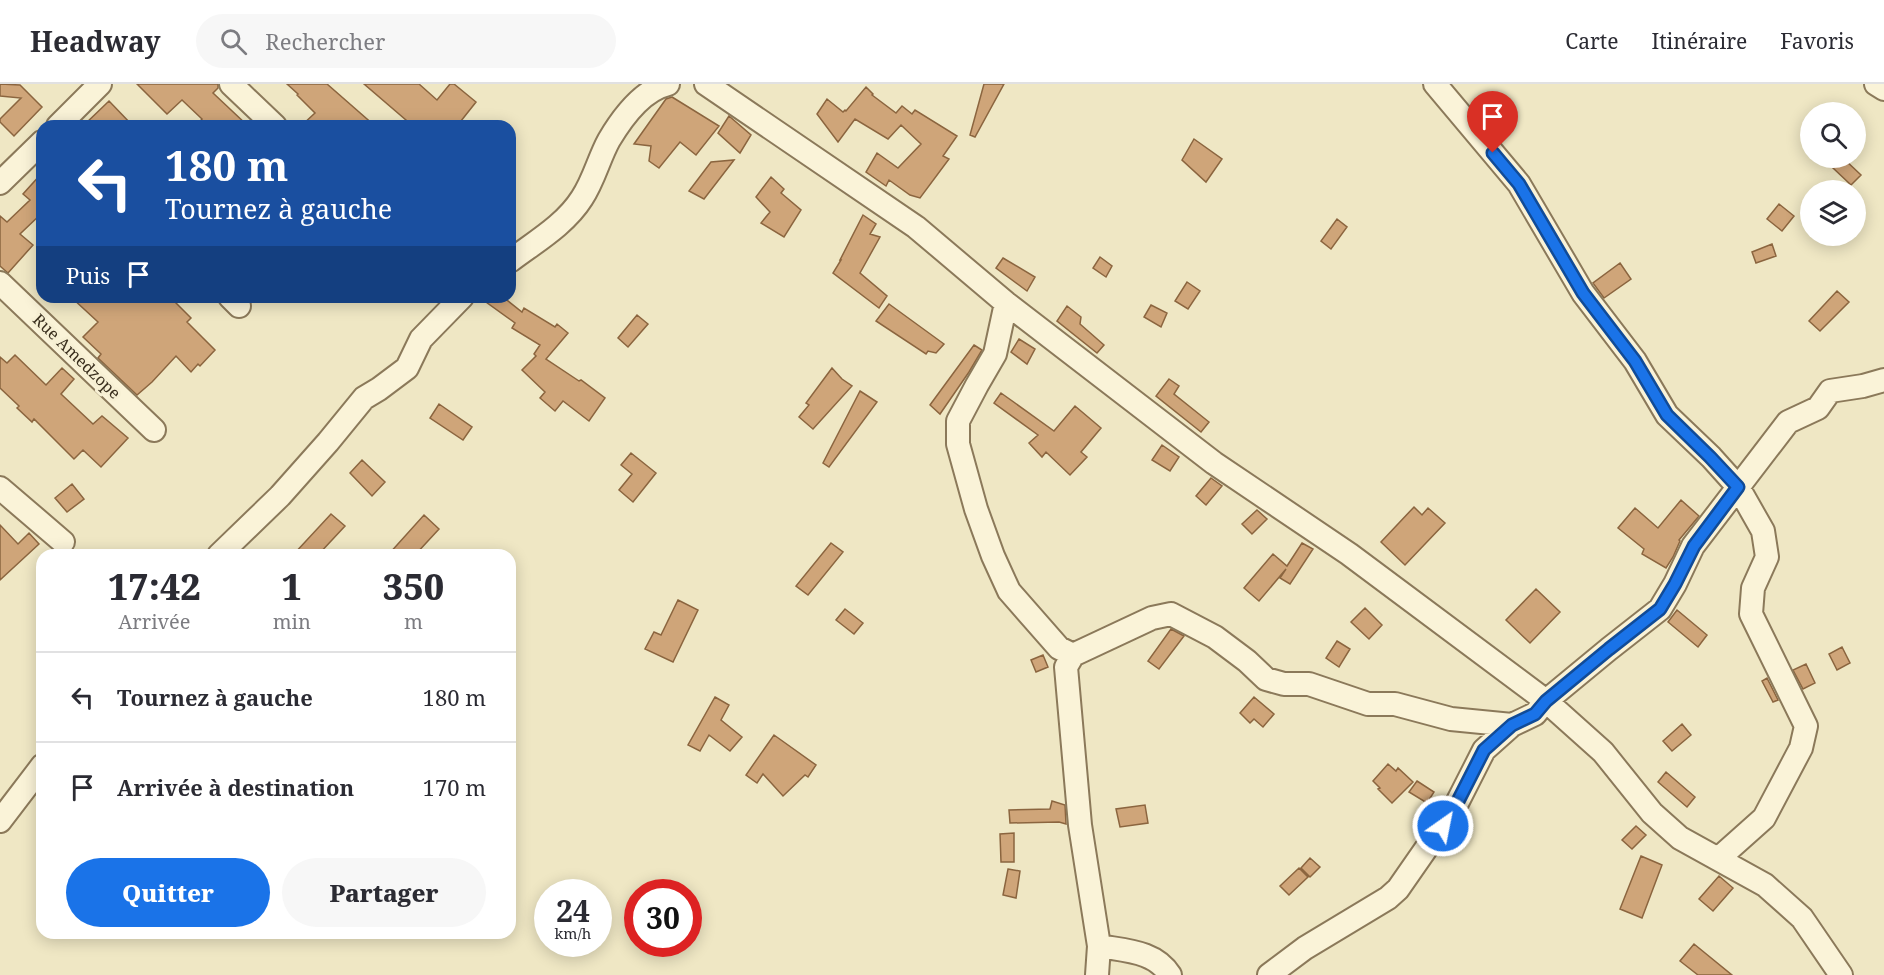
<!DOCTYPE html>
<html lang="fr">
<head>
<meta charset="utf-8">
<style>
	body { margin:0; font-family:"Noto Serif",serif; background:#f7f7f7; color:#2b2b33; height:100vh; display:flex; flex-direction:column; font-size:22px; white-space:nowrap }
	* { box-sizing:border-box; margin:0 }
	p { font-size:20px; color:#7c7c81 }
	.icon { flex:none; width:33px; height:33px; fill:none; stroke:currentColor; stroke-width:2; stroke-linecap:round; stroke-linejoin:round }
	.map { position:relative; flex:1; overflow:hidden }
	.sheet { position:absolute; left:36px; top:465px; width:480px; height:390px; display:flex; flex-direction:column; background:#fff; border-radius:18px; box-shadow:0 3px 15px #0003 }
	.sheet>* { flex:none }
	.banner { position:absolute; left:36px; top:36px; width:480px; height:183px; border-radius:18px; box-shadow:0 3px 15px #0003; background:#1a4fa0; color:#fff; overflow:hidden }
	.controls { position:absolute; left:1800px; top:18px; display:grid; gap:12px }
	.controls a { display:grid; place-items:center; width:66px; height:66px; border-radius:50%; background:#fff; box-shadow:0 3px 15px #0003; font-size:30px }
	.speed { position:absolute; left:534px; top:795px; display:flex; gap:12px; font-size:30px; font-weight:700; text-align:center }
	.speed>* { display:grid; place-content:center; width:78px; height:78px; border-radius:50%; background:#fff; box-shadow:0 3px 15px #0003; line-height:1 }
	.speed small { font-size:15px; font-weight:400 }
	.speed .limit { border:9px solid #d22; background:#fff; color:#111 }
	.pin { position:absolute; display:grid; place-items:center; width:51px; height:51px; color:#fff; margin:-62px -26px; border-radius:50% 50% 50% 0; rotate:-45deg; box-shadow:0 0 6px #0007 }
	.pin .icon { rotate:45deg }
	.me { position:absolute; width:66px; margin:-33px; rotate:33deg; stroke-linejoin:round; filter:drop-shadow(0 0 4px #0008) }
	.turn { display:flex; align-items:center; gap:21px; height:126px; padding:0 30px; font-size:27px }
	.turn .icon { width:78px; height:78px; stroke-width:2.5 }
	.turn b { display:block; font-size:42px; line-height:51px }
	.then { display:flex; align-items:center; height:57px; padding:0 30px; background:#0003; gap:12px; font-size:22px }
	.eta { display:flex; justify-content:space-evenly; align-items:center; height:102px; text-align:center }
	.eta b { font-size:36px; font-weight:800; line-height:42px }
	.action { display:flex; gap:12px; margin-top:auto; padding:12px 30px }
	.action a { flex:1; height:69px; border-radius:36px; background:#1a73e8; color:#fff; font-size:24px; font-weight:800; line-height:69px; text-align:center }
	.action a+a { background:#f7f7f7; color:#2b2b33 }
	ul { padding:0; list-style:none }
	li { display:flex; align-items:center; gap:18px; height:90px; padding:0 30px; border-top:2px solid #e1e1e2 }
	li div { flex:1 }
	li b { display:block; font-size:22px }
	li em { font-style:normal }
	header { display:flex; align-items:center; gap:36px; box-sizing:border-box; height:84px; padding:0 30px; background:#fff; border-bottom:2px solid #e1e1e2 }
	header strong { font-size:28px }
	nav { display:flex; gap:33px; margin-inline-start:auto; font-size:21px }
	.search { width:420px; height:54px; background:#f7f7f7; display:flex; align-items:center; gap:15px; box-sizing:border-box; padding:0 21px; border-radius:33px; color:#7c7c81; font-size:22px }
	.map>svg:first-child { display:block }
</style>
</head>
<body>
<header>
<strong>Headway</strong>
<div class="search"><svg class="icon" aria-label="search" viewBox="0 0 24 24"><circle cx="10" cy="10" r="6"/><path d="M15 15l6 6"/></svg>Rechercher</div>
<nav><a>Carte</a><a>Itinéraire</a><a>Favoris</a></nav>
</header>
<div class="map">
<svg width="1884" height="891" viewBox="0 0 1884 891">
	<rect width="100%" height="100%" fill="#efe7c4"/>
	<path fill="#cfa579" stroke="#8b653f" stroke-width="1.5" d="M0,0L20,1L42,23L14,52L0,38V35L21,14L0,12Z
		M137,0H218V4L213,9L248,42H196L202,35L182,16L167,30Z
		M287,0H327L375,42H301L315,29L297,11L298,10Z
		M364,0H419L437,16L450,0H454L476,18L457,42H413Z
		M984,0H1004L975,53L970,51Z
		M866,3L873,10L872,11L896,29L902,22L912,30L915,26L957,52L943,72L949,75L920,114L910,111L889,96L886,102L866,88L877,69L898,84L921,60L901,41L888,55L855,35L838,58L817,30L827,15L843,28L845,26L846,27Z
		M672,13L719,42L696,71L680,58L659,84L649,77L651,62L634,60L666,15Z
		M109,17L133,42H83Z
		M729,32L751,51L740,69L718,49Z
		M1194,55L1222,75L1206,98L1182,76Z
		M1843,74L1861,91L1851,101L1833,84Z
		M734,76L704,115L689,107L711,78Z
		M42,89V129L20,150L33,161L8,189L0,182V132L7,138L30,116L23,110Z
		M771,93L784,105L781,109L801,126L784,153L761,139L770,128L756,113Z
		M1779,120L1794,132L1782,147L1767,135Z
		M863,131L876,140L870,150L880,153L860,189L887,212L879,224L833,189L841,176H840Z
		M1337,135L1347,143L1331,165L1321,157Z
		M1772,160L1776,172L1756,179L1752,168Z
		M1100,173L1112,182L1106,193L1093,184Z
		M1003,174L1035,193L1027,207L996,184Z
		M1620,179L1631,195L1604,214L1593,199Z
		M1187,198L1200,207L1188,225L1175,217Z
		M1837,207L1849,218L1820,247L1809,237Z
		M71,213H170L191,234L187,238L215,266L200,282L198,280L191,288L176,272L152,298L137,311L98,274L101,270L83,253L98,238Z
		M479,213H503L522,228L524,224L555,243L557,240L568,249L546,275L579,297L581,296L605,314L589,337L563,317L555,327L540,314L545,308L522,286L536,272L534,270L540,261L512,244L515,239Z
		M889,220L944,260L936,269L928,267L926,270L876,237Z
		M1151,221L1167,229L1161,243L1144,233Z
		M1067,222L1081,233L1080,240L1104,261L1097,269L1057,237Z
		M637,231L648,240L628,263L618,254Z
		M1019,255L1035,265L1027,280L1011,268Z
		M974,261L982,266L969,288L940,330L930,321Z
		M15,271L46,301L62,284L74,295L61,310L93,340L102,332L128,354L101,383L83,366L74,375L34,335L32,338L17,324L19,322L0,304V273L7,279Z
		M832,284L842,295L852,302L813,345L799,333L809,321L806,319Z
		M1169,295L1179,302L1174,310L1209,338L1201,348L1156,312Z
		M860,307L877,318L829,383L823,379Z
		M1001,309L1054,347L1075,322L1101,344L1081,368L1087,373L1070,391L1046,368L1042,373L1029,359L1038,351L994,319Z
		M439,320L472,343L463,356L430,334Z
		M1162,361L1179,373L1170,387L1152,376Z
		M631,369L656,389L633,418L619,406L632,390L621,381Z
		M362,376L385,398L372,412L350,389Z
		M1211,394L1222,402L1206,421L1196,412Z
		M72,400L84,415L67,428L55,414Z
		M1681,416L1699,432L1679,456L1680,457L1673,473L1666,484L1642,470L1644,465L1618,444L1635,424L1658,444Z
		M1414,423L1422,431L1428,424L1445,439L1405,481L1381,458Z
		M1257,426L1267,435L1252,450L1242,440Z
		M331,430L345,442L318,471H293Z
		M424,431L439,445L415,471H388Z
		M0,441L18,460L29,449L39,460L0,496Z
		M831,459L843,468L808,511L796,502Z
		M1302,459L1313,465L1290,500L1280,494L1286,485L1259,517L1244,504L1273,470L1287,482Z
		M1536,505L1560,528L1530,559L1506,536Z
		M678,516L698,526L673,578L645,565L654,548L661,551Z
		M1365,524L1382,541L1369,555L1351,538Z
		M845,525L863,539L854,550L836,536Z
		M1677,526L1707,551L1698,563L1668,538Z
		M1171,545L1184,552L1159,585L1148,577Z
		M1337,557L1350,565L1339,583L1326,574Z
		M1842,563L1850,579L1837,586L1829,570Z
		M1043,571L1048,583L1036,588L1031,576Z
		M1806,580L1815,599L1803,605L1793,586Z
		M1767,594L1778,616L1773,618L1762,597Z
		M715,613L729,621L721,636L742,653L730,667L709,651L700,667L688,661Z
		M1254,613L1274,630L1263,643L1254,635L1250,639L1240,629Z
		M1682,640L1691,651L1672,667L1663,657Z
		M774,651L816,681L808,693L805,691L783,712L763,690L757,699L746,691Z
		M1388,680L1396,687L1398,684L1413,698L1392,719L1378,705L1380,704L1373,697Z
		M1666,688L1695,713L1687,723L1658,698Z
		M1417,697L1434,708L1427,719L1409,708Z
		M1052,717L1065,721L1066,740L1059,738L1010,739L1009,726L1050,725Z
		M1145,721L1148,739L1120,743L1116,725Z
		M1636,742L1646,751L1632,765L1622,756Z
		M1014,749V778H1001L1000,750Z
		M1641,772L1662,781L1642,834L1620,825Z
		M1310,774L1320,783L1310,793L1301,784Z
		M1299,784L1308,793L1289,811L1280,802Z
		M1008,785L1020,787L1016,814L1003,811Z
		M1719,792L1733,804L1713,827L1699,815Z
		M1694,860L1732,891H1698L1680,877Z"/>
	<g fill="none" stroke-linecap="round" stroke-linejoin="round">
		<defs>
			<path id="minor" d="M231,0L275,42
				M706,0L916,143L1006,219L1214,379L1349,470L1546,617L1603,668L1652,729L1680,754L1765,801L1802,834L1841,891
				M1435,0L1519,100L1583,209L1635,277L1667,331L1711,373L1738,403L1763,447L1767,473L1753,504L1751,530L1806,642L1801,664L1764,734L1718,775
				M1876,0L1884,5
				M58,42L100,0
				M0,99L42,58
				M510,177C535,158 565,141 582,114C594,96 599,74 609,56C622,34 643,6 668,0
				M0,199L154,346
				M230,213L239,222
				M1006,219L995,270L977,301L958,337V360L976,425L993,472L1009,507L1059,564L1073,571L1152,534L1171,530L1215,553L1247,577L1266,595L1284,600H1309L1368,620H1395L1451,635L1512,641L1535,630L1546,617L1609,565L1660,525L1675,500L1693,462L1788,338L1818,324L1830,307L1863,302L1884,296
				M0,404L63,458
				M219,471L280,412L328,358L364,314L379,305L407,284L421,255L462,213
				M1073,571L1066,583L1080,741L1099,862L1097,891
				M0,737L42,682
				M1099,862C1126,867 1155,867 1170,891
				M1269,891L1305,864L1388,814L1398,805L1455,723L1484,666L1512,641"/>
		</defs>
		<use href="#minor" stroke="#8b795a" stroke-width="26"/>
		<use href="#minor" stroke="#faf3d8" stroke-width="22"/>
	</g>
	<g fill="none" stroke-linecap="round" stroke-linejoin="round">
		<defs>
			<path id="route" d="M1443,742L1455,723L1484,666L1512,641L1535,630L1546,617L1609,565L1660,525L1675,500L1694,462L1738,403L1710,373L1667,331L1635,277L1583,209L1519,100L1493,69"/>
		</defs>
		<use href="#route" stroke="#114b97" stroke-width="15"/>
		<use href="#route" stroke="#1a73e8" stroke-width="10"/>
	</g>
	<g text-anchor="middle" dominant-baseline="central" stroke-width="6" stroke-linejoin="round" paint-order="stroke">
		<g font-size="16" fill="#3a2f1e" stroke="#f7f0d4">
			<text transform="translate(77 272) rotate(44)">Rue Amedzope</text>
		</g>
	</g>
</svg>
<div class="controls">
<a><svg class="icon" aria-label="search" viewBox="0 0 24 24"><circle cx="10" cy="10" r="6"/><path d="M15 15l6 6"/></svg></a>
<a><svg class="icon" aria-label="layers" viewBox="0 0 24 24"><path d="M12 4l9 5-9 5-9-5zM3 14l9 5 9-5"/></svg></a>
</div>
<div class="speed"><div>24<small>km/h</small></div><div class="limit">30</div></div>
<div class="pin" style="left:1493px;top:69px;background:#d93025"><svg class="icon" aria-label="arrive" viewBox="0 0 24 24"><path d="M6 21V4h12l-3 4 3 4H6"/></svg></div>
<svg class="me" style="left:1443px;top:742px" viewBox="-20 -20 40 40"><circle r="17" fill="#1a73e8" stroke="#fff" stroke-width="3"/><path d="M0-11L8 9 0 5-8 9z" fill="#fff"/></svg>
<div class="banner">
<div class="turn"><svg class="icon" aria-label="left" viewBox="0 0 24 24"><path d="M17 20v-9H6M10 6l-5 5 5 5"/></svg><div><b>180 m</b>Tournez à gauche</div></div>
<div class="then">Puis<svg class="icon" aria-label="arrive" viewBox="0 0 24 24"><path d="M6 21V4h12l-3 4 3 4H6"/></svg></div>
</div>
<section class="sheet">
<div class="eta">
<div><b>17:42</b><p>Arrivée</p></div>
<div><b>1</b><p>min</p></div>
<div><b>350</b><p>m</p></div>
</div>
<ul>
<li><svg class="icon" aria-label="left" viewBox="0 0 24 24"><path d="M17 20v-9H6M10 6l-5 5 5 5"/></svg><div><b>Tournez à gauche</b></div><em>180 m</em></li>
<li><svg class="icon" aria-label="arrive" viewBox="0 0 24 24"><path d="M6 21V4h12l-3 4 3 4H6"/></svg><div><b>Arrivée à destination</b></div><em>170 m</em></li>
</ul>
<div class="action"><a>Quitter</a><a>Partager</a></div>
</section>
</div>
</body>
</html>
